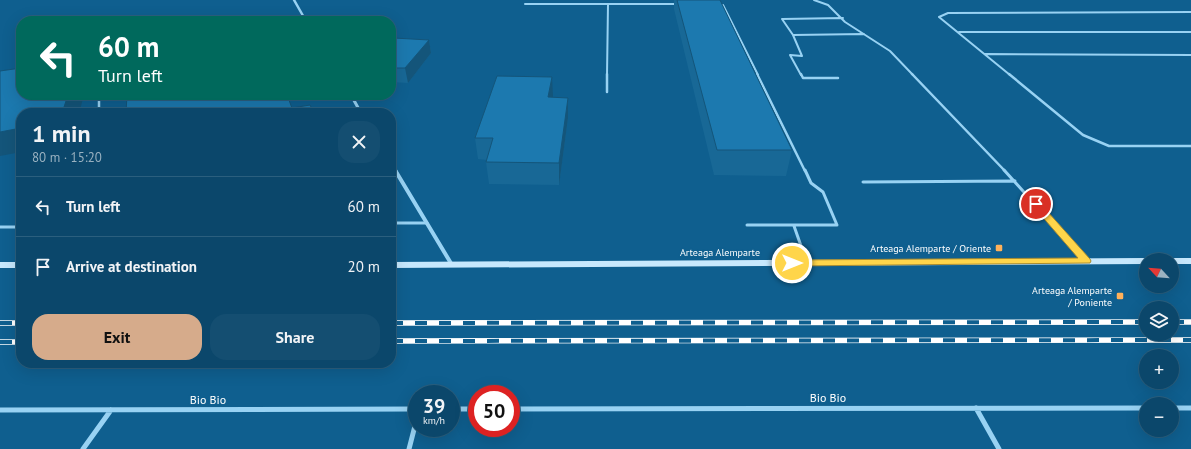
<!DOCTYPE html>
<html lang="en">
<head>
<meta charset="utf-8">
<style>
	body { margin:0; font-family:"PT Sans",sans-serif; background:#144e71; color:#f1f3f6; height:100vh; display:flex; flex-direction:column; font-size:15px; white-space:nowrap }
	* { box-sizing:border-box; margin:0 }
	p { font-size:13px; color:#9ab2c1 }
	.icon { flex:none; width:22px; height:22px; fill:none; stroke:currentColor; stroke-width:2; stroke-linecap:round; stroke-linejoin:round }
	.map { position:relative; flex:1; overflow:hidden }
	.panel { position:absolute; left:16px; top:108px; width:380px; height:260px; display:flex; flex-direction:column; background:#0b476b; border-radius:16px; box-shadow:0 4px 16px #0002,0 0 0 1px #2b5f7e }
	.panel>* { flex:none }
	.banner { position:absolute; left:16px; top:16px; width:380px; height:84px; border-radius:16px; box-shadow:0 4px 16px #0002,0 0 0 1px #2b5f7e; background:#00695c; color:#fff; overflow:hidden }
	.needle { width:26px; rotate:296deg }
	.controls { position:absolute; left:1139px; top:253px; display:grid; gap:8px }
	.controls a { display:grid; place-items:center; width:40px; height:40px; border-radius:50%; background:#0b476b; box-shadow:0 4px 16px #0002,0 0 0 1px #2b5f7e; font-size:20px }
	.speed { position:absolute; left:408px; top:385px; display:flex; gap:8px; font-size:20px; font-weight:700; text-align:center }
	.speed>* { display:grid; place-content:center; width:52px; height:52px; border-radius:50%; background:#0b476b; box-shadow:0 4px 16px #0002,0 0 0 1px #2b5f7e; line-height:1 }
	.speed small { font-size:10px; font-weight:400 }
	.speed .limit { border:6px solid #d22; background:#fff; color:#111 }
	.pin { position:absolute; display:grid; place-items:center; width:34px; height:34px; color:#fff; margin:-17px; border:2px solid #fff; border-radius:50%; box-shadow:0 1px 4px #0007 }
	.me { position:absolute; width:44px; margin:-22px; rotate:90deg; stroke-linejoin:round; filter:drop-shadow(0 0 3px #0008) }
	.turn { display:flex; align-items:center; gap:14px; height:84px; padding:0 16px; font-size:18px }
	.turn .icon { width:52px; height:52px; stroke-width:2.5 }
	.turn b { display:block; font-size:28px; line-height:34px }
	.round { display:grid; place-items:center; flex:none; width:42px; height:42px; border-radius:16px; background:#144e71 }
	.summary { display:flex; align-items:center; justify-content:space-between; height:68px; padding:0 16px }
	h1 { font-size:24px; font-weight:800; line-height:30px }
	.cta { display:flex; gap:8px; margin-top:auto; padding:8px 16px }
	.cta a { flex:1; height:46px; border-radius:16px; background:#d6ab8b; color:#111; font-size:16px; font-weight:800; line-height:46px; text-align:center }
	.cta a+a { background:#144e71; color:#f1f3f6 }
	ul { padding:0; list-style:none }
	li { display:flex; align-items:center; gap:12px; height:60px; padding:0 16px; border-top:1px solid #2b5f7e }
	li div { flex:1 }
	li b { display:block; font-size:15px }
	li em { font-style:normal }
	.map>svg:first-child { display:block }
</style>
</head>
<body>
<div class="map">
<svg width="1191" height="449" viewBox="0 0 1191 449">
	<rect width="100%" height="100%" fill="#0f5f8f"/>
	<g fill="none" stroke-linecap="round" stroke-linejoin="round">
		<path stroke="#98d2f3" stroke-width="2" d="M814,0L828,5L845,22L890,51L913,75
			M525,4H677
			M719,5H723L758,75
			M843,18L782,19L793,35L864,34
			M959,32H1191
			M793,35L802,56L790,55L801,75
			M985,54L1191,55
			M607,75L608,4
			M1010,75L939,17L948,13L1191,12"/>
		<path stroke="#98d2f3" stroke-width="2.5" d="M757,74L805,171
			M801,74L803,78H838
			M912,74L1005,171
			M1009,74L1083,135L1109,146H1191
			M607,92V74
			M99,95V113"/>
		<path stroke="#98d2f3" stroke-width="3" d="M1004,170L1086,261
			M863,182L1015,181
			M391,223H427
			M747,225H837L823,192L811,183L805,170
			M794,226L807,263
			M0,227H21
			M16,264L21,259"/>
		<path stroke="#98d2f3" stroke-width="2.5" d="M294,0L306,21"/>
		<path stroke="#98d2f3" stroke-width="3" d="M351,95L361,113
			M391,163L396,171"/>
		<path stroke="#98d2f3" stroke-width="4" d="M395,170L452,265"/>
		<path stroke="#98d2f3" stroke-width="5" d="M976,408L999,449
			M1172,408H1191
			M451,409H477
			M511,409L1146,408
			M0,410L417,409
			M83,449L111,410
			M409,449L417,418"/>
		<path fill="#c7e8fd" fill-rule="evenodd" d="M1146,258L1150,260H1146V264L391,268V262Z
			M1172,258H1191V264H1172V260H1168Z
			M0,262H21V268H0Z"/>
		<defs>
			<path id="rail" d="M1172,322H1191
				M0,323H21
				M391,323L1146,322
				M391,341L1191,340
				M0,342H21"/>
		</defs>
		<use href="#rail" stroke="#fff" stroke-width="5.5"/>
		<use href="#rail" stroke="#0f5f8f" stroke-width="4" stroke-dasharray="12" stroke-linecap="butt"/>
	</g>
	<path fill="#186896" d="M674,0H720L792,150L786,176L714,175L674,9Z
		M429,40L431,53L408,83L391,82V42Z
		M552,77V98L568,118L559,185L489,184L486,162L487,160L478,159L475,138Z"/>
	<path fill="#14557a" d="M429,40L431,53L408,83L405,68Z
		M552,77L553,96L549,118L548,97Z
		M68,95H84L79,113H62Z
		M568,98V118L559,185V163Z
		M21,128V152L0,156V132Z"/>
	<path fill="#1c79af" stroke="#14557a" d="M677,0H720L792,150H717Z
		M394,38L429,40L405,68H391V42Z
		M21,68V95H68L62,113H21V128L0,132V71Z
		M497,76L552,77L548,97L568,98L559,163L486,162L493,138H475Z
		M127,95H287L292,108L310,105L314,113H126Z"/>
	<path fill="#ffd54a" stroke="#a68a30" d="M1036,201L1039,202L1090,259L1091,261L1090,263L792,266L787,263L792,260L1078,258L1033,206L1031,204Z"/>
	<g fill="#ffb15a" stroke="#0f5f8f" stroke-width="1.5">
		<rect x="995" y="244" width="8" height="8" rx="2"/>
		<rect x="1116" y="292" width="8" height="8" rx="2"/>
	</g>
	<g text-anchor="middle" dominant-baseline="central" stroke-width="4" stroke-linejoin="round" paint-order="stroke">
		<g font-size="10" fill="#fff" stroke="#0f5f8f" text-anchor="end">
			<text x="991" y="248">Arteaga Alemparte / Oriente</text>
			<text x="1112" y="290">Arteaga Alemparte<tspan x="1112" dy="12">/ Poniente</tspan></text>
		</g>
		<g font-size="10" fill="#fff" stroke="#0f5f8f">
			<text x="720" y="252">Arteaga Alemparte</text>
		</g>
		<g font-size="12" fill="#fff" stroke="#0f5f8f">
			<text x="828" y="397">Bio Bio</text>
			<text x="208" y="399">Bio Bio</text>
		</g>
	</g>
</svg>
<div class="controls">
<a><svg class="needle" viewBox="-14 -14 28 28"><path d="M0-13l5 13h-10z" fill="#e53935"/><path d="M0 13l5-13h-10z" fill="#9ab2c1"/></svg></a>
<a><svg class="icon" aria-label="layers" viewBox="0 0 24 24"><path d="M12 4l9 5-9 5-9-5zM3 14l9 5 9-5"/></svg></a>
<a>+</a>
<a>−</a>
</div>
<div class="speed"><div>39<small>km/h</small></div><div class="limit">50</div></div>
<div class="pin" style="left:1036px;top:204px;background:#d93025"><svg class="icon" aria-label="arrive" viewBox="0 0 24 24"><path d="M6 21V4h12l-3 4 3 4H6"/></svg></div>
<svg class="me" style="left:792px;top:263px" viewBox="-20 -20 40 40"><circle r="17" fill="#ffd54a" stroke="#fff" stroke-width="3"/><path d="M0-11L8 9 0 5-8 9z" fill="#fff"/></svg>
<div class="banner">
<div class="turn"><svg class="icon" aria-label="left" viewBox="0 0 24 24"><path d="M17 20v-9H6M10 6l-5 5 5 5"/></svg><div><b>60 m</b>Turn left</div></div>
</div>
<section class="panel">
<div class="summary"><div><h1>1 min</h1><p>80 m · 15:20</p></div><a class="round"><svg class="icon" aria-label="close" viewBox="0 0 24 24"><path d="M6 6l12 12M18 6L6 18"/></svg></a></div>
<ul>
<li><svg class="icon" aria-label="left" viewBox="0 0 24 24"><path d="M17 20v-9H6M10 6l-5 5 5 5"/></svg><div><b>Turn left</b></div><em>60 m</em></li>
<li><svg class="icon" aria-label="arrive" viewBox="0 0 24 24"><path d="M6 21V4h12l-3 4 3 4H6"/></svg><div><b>Arrive at destination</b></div><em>20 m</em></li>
</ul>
<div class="cta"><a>Exit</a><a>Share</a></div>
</section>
</div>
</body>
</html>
